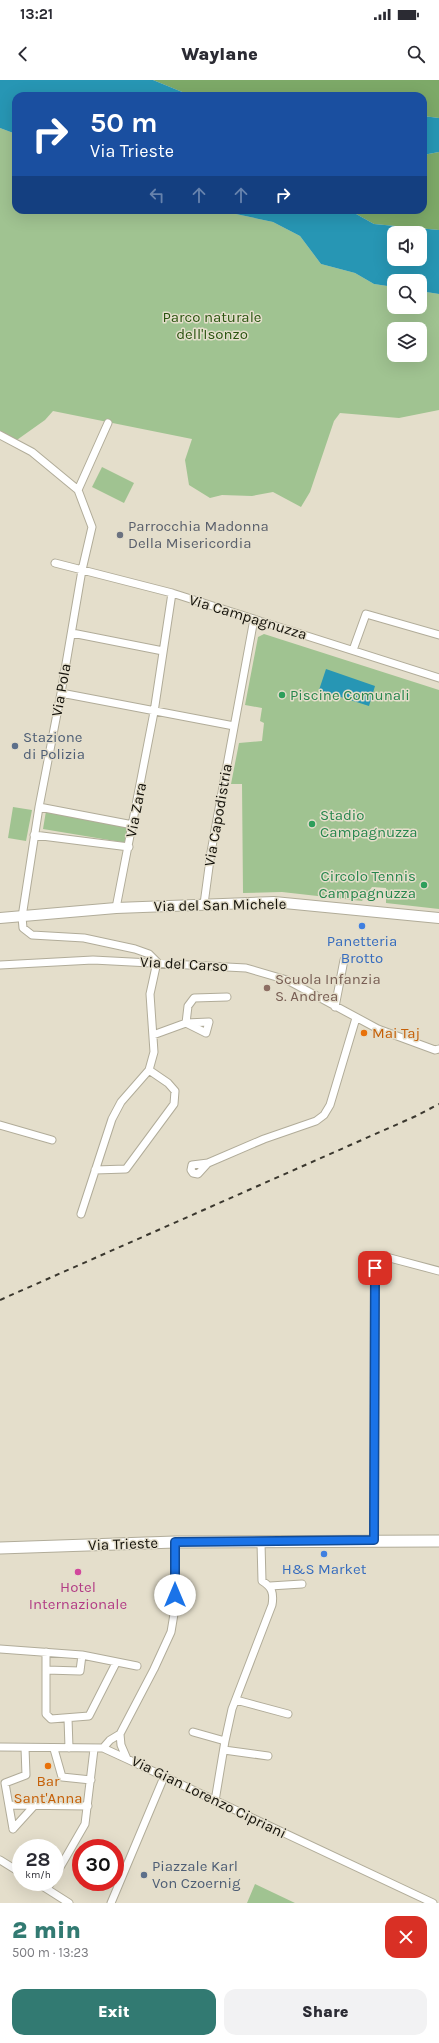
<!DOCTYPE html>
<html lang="en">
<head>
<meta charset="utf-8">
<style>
	body { margin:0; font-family:Karla,sans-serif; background:#f2f2f3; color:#2b2b33; height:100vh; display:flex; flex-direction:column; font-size:15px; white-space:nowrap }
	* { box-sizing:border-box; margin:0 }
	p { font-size:13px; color:#7c7c81 }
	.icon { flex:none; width:22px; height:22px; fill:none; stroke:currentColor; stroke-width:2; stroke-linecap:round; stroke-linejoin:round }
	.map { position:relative; height:1823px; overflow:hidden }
	.side { display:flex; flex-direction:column; background:#fff; flex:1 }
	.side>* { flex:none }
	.top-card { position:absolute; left:12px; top:12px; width:415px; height:122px; border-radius:12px; box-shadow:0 4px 16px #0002; background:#1a4fa0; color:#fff; overflow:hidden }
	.controls { position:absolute; left:387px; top:146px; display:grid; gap:8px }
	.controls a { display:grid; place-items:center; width:40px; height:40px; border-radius:8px; background:#fff; box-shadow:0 4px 16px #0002; font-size:20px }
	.speed { position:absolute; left:12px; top:1759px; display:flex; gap:8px; font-size:20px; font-weight:700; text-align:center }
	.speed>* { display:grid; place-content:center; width:52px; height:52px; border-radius:50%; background:#fff; box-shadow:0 4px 16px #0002; line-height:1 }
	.speed small { font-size:10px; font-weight:400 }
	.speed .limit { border:6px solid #d22; background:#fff; color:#111 }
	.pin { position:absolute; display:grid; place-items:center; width:34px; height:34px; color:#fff; margin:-17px; border-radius:8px; box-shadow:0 2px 6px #0006 }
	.me { position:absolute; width:44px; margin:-22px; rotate:0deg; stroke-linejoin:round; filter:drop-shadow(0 0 3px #0008) }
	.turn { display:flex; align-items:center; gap:14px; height:84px; padding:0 12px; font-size:18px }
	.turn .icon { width:52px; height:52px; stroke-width:2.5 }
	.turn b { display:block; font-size:28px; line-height:34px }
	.lanes { display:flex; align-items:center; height:38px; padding:0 12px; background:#0003; justify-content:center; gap:20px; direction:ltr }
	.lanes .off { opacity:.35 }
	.round { display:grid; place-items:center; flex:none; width:42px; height:42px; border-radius:12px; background:#f2f2f3 }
	.head { display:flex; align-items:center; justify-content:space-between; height:68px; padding:0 12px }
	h1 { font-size:24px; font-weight:800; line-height:30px; color:#327a72 }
	.cta { display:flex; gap:8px; margin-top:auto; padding:8px 12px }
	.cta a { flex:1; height:46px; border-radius:12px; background:#327a72; color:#fff; font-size:16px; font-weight:800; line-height:46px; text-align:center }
	.cta a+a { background:#f2f2f3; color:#2b2b33 }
	.status { display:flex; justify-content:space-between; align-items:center; height:28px; padding:0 20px; background:#fff; direction:ltr }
	.status svg { height:11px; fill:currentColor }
	header { display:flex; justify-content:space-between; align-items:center; height:52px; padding:0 12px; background:#fff; font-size:18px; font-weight:800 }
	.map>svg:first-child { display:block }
</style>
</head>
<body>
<div class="status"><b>13:21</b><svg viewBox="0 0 49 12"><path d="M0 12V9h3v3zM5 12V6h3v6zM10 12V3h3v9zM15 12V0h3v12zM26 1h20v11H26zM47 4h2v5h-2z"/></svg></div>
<header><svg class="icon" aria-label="back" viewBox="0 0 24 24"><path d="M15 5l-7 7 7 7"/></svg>Waylane<svg class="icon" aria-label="search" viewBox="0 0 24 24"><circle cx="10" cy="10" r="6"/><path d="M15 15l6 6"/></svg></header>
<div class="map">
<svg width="439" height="1823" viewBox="0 0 439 1823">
	<rect width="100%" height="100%" fill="#e4decb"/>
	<path fill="#a0c391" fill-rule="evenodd" d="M0,48L16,54V130H217L273,142L300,156L321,184L355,193L374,204L394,207V227H420V211L439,214V330L399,338L340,333L334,341L310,412L301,427L273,412L252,416L222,415L210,418L189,405L185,380L192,359L53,331L45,340L14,362L0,355ZM394,249H420V275H394Z
		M102,387L134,403L124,423L92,407Z
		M264,554L439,610V829L386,823V808L372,807L362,821L282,812L243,813L242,704H231L239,663L262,661L264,643L260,641L262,628L245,625L258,557Z
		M13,727L32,730L26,761L8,758Z
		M46,731L130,748L127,763L43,749Z
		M255,1804L295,1823H247Z"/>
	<path fill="#7da968" d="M153,0H439V38L423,36V16H192Z
		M439,72V150L374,144L349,130H423V75Z"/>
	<path fill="#2796b4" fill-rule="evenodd" d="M0,0H153L192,16H16V54L0,48Z
		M423,36L439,38V72L423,75Z
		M217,130H349L374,144L439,150V214L420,211V201H394V207L374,204L355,193L321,184L300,156L273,142ZM394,153H420V179H394Z
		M326,589L375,606L369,626L319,610Z"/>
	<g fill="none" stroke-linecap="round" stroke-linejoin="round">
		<defs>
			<path id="minor" d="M0,355L32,372L78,410L92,447L82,490L61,613L39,727L22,837L23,848L32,855L84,858L135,869L149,874L157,882L150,914L154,972L149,990L121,1022L112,1039L81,1134
				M78,410L108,343
				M55,483L172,513L439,598
				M72,553L163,571
				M353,570L366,534L439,555
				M61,613L234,646
				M39,727L133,745
				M34,755L129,767
				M204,824L211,772L254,539
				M116,828L154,632L172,513
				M0,885L93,880L246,888L287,900L378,949L435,970L439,969
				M335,927L344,880
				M209,942L206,953L186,943Z
				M153,955L186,943L188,926L194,918L227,917
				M0,1045L52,1060
				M208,1083L198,1094L193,1093L191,1090L192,1085L208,1083L264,1059L316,1041L324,1035L330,1025L356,938
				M95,1090L126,1089L174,1024L175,1011L168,1003L149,990
				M374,1460L375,1188L379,1180L390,1178L439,1191
				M175,1462V1528L171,1552L154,1589L120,1654L121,1665L127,1679L433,1823
				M270,1506L302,1504
				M0,1569L82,1575L137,1586
				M46,1572V1634L51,1639L89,1636L116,1583
				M46,1590L80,1591L82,1575
				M236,1620L288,1634
				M68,1638L69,1668
				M193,1652L225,1661
				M120,1654L110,1660L103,1668L127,1679
				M0,1667L103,1668
				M54,1669L62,1697L91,1700
				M224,1670L268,1676
				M215,1721L225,1661L232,1629L272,1525C274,1513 272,1507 262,1501L261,1463
				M9,1725L88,1726
				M13,1749L5,1703L26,1695L25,1668
				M13,1749L33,1727
				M0,1780L21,1793
				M55,1796L85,1744L94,1669
				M36,1802L69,1823
				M47,1809L51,1802
				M111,1823L164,1697"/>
			<path id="secondary" d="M0,838L116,828L274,822L439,838"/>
			<path id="primary" d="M0,1468L175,1462L439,1461"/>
		</defs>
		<use href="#minor" stroke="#b1ac99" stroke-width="9"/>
		<use href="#secondary" stroke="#b1ac99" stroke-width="12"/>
		<use href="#primary" stroke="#b1ac99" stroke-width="13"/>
		<use href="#minor" stroke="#fff" stroke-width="7"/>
		<use href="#secondary" stroke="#fff" stroke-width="10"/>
		<use href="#primary" stroke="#fff" stroke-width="11"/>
		<path stroke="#3b382f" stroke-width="2" stroke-dasharray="5 5" stroke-linecap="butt" d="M0,1220L416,1036L439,1024"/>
	</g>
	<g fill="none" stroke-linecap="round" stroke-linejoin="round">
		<defs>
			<path id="route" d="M175,1515V1462L374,1460L375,1188"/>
		</defs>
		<use href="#route" stroke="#114b97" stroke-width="10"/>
		<use href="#route" stroke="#1a73e8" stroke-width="7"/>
	</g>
	<circle fill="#6b7280" stroke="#e4decb" stroke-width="1.5" cx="120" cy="455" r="4"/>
	<g fill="#2e9e5b" stroke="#e4decb" stroke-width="1.5">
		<circle cx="282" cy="615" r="4"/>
		<circle cx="312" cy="744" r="4"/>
		<circle cx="424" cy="805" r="4"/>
	</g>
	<g fill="#5c6f8a" stroke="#e4decb" stroke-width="1.5">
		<circle cx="15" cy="666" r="4"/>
		<circle cx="144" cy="1795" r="4"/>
	</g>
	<g fill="#3f7fe0" stroke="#e4decb" stroke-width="1.5">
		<circle cx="362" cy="846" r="4"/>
		<circle cx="324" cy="1474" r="4"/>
	</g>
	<circle fill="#8d6e63" stroke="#e4decb" stroke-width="1.5" cx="267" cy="908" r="4"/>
	<g fill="#e8710a" stroke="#e4decb" stroke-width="1.5">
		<circle cx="364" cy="953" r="4"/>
		<circle cx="48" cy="1686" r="4"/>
	</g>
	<circle fill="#d1479c" stroke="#e4decb" stroke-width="1.5" cx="78" cy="1492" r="4"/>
	<g text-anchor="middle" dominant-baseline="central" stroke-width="3" stroke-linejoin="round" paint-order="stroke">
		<g font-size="15" fill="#2a540f" stroke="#e4decb">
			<text x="212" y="237">Parco naturale<tspan x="212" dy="17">dell'Isonzo</tspan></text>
		</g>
		<g font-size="15" fill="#5b616d" stroke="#e4decb" text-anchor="start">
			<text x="128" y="446">Parrocchia Madonna<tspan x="128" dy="17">Della Misericordia</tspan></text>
		</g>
		<g font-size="15" fill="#13110a" stroke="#e4decb">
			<text transform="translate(248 537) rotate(17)">Via Campagnuzza</text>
			<text transform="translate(61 610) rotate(-80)">Via Pola</text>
			<text transform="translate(136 730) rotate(-79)">Via Zara</text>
			<text transform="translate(218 735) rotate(-80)">Via Capodistria</text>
			<text transform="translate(220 825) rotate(-1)">Via del San Michele</text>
			<text transform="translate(184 884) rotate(3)">Via del Carso</text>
			<text transform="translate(123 1464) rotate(-2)">Via Trieste</text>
			<text transform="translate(209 1717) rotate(26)">Via Gian Lorenzo Cipriani</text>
		</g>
		<g font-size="15" fill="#27864d" stroke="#e4decb" text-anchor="start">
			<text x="290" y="615">Piscine Comunali</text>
			<text x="320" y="735">Stadio<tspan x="320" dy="17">Campagnuzza</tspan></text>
			<text x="416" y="796" text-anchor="end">Circolo Tennis<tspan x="416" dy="17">Campagnuzza</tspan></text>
		</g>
		<g font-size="15" fill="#4e5e75" stroke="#e4decb" text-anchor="start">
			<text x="23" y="657">Stazione<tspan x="23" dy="17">di Polizia</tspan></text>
			<text x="152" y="1786">Piazzale Karl<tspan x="152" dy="17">Von Czoernig</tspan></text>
		</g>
		<g font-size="15" fill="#366cbe" stroke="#e4decb">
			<text x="362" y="861">Panetteria<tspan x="362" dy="17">Brotto</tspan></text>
			<text x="324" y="1489">H&amp;S Market</text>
		</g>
		<g font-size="15" fill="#785e54" stroke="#e4decb" text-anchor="start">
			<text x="275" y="899">Scuola Infanzia<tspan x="275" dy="17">S. Andrea</tspan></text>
		</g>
		<g font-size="15" fill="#c56008" stroke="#e4decb" text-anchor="start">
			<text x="372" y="953">Mai Taj</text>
			<text x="48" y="1701" text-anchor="middle">Bar<tspan x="48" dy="17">Sant'Anna</tspan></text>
		</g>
		<g font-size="15" fill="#b23c85" stroke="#e4decb">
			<text x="78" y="1507">Hotel<tspan x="78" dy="17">Internazionale</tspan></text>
		</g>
	</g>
</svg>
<div class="controls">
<a><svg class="icon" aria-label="sound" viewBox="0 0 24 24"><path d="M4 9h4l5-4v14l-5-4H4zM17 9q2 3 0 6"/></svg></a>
<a><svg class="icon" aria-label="search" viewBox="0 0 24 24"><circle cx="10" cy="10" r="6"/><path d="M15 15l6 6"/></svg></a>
<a><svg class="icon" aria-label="layers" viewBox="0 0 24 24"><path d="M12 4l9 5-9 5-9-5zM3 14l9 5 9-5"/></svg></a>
</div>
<div class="speed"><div>28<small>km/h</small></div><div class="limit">30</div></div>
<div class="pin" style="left:375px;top:1188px;background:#d93025"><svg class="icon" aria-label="arrive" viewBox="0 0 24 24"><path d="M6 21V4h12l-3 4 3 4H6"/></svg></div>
<svg class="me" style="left:175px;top:1515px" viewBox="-20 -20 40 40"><circle r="19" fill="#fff"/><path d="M0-13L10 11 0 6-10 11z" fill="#1a73e8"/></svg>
<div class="top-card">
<div class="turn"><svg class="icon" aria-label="right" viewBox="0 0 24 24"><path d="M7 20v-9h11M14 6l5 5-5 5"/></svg><div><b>50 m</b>Via Trieste</div></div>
<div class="lanes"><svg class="icon off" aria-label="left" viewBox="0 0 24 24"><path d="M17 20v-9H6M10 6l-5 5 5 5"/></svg><svg class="icon off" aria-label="ahead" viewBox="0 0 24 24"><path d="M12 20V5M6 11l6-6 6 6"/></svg><svg class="icon off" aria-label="ahead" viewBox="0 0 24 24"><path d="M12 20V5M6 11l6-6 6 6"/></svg><svg class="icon" aria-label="right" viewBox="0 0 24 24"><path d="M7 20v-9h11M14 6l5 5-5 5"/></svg></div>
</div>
</div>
<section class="side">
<div class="head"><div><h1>2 min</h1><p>500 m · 13:23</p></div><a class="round" style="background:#d93025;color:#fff"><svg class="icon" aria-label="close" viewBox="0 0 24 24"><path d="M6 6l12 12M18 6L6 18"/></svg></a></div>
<div class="cta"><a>Exit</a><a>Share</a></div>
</section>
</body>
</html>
